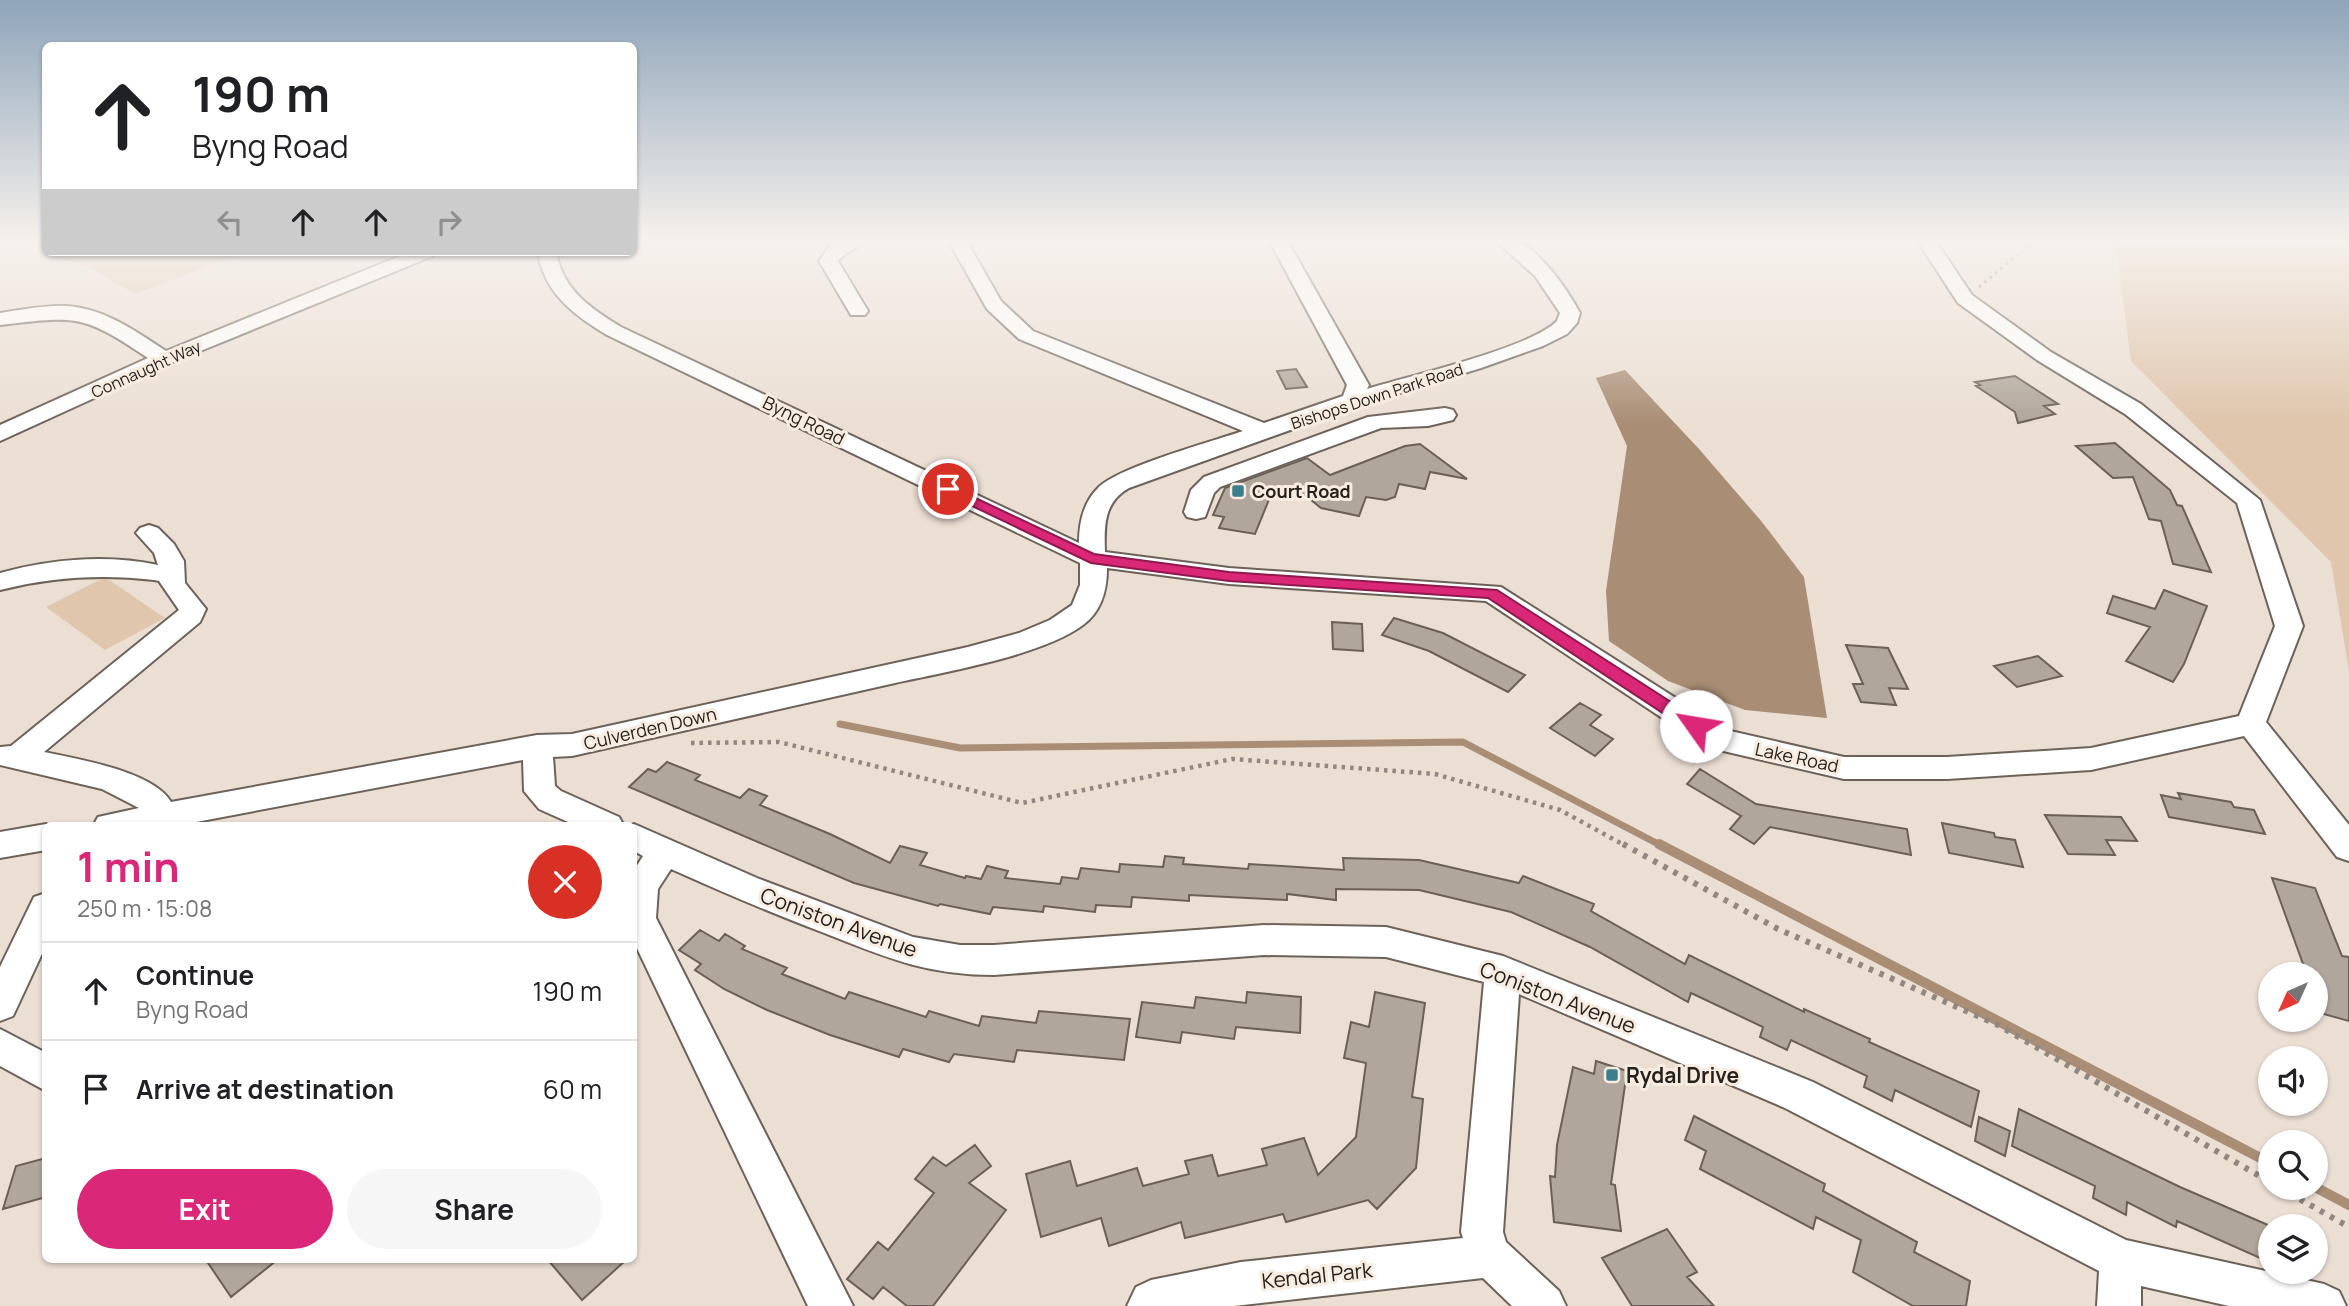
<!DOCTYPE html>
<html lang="en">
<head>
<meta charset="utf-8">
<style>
	body { margin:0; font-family:Manrope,sans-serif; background:#f6f6f6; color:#202124; height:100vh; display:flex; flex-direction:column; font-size:26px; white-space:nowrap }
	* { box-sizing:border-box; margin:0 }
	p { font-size:23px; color:#757577 }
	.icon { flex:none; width:38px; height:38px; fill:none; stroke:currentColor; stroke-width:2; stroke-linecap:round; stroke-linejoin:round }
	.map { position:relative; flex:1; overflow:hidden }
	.details { position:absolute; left:42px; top:822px; width:595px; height:441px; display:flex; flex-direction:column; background:#fff; border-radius:10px; box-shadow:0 2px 5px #0004 }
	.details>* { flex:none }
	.banner { position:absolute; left:42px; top:42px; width:595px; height:214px; border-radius:10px; box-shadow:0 2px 5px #0004; background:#fff; color:#202124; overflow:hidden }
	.needle { width:46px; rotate:225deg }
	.tools { position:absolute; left:2258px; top:962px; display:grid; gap:14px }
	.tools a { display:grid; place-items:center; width:70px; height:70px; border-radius:50%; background:#fff; box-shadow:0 2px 5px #0004; font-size:35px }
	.pin { position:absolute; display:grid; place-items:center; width:60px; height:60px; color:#fff; margin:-30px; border:4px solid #fff; border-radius:50%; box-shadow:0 2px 7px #0007 }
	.me { position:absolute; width:77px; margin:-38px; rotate:302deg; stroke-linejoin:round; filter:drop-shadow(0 0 5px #0008) }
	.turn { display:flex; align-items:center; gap:24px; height:147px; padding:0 35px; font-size:32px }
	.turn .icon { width:91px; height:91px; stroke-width:2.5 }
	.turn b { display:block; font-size:49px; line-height:60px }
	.lanes { display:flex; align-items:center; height:66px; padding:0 35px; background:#0003; justify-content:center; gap:35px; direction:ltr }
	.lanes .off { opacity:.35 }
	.round { display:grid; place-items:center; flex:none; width:74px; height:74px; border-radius:37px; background:#f6f6f6 }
	.head { display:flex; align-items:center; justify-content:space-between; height:119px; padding:0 35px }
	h1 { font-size:42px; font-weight:700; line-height:52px; color:#db2777 }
	.primary-button { display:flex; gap:14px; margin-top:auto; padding:14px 35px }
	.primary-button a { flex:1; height:80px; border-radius:42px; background:#db2777; color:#fff; font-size:28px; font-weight:700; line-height:80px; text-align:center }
	.primary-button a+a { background:#f6f6f6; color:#202124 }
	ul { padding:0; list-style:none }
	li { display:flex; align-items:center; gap:21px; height:98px; padding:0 35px; border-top:2px solid #e0e0e0 }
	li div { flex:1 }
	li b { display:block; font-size:26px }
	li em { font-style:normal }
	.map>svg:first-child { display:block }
</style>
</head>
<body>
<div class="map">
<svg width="2349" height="1306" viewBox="0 0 2349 1306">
	<rect width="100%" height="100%" fill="#ebdfd4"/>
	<path fill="#dfc6ad" d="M2115,240H2349V671L2331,562L2131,361Z
		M62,252H246L135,294L92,269L54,256Z
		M105,577L165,618L105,650L46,607Z"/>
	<path fill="#a98e75" d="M1625,370L1699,449L1762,522L1804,577L1827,718L1745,710L1668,681L1609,641L1606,591L1627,446L1596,378Z"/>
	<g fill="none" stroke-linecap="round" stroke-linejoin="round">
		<path stroke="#a98e75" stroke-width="7" d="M840,724L960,748L1463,742L1662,846"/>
		<path stroke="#a98e75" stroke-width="10" d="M1659,844L2270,1163
			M2315,1187L2349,1205"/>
	</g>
	<path fill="#b0a69b" stroke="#6a6056" stroke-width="2" d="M1296,369L1307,387L1286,389L1277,371Z
		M2015,376L2058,404L2044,406L2055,414L2018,423L2015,412L1976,386L1980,385L1975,382Z
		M2115,443L2170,490L2177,505L2182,506L2211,572L2173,564L2161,521L2149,519L2133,477L2113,478L2076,446Z
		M1420,444L1467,479L1430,472L1425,489L1399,484L1395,497L1386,500L1366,497L1359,516L1321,508L1295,487L1270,497L1255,534L1219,528L1224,517L1213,515L1225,488L1307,458L1330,475L1405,446Z
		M2164,590L2207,606L2184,664L2173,682L2126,661L2150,627L2107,613L2113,596L2155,609Z
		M1394,618L1443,633L1525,675L1508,692L1429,651L1382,635Z
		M1332,622L1362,624L1363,651L1333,649Z
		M1846,645L1888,648L1908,689L1889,688L1896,705L1861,702L1853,684H1863Z
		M2038,656L2062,676L2017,687L1994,666Z
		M1580,703L1601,715L1590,725L1613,739L1595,756L1550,728Z
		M667,762L700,775L695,780L740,798L749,789L767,796L760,805L830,834L890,863L900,846L927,853L920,865L965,878L966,876L981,879L987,866L1008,871L1005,878L1060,884L1062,877L1078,879L1081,868L1119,872L1120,864L1163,867L1165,856L1184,858L1183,864L1248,869L1249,864L1344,870L1343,858L1419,860L1519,883L1523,876L1594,904L1591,911L1685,964L1689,955L1804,1012V1009L1870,1039L1869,1042L1979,1091L1971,1127L1895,1090L1892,1101L1864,1087L1867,1076L1791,1040L1787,1050L1760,1037L1763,1027L1691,993L1688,1002L1590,947L1511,912L1419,890L1336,889V900L1287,894V900L1189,895V901L1132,897L1131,907L1096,905L1095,912L1044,906L1043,912L993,907L990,914L940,904L938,906L854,883L629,787L648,769L656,772Z
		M1700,769L1756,804L1907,829L1911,855L1770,827L1754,844L1730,829L1741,816L1687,784Z
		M2178,793L2231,802L2234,807L2254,810L2265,834L2169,817L2161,795L2181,799Z
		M2045,815L2121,817L2137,841L2106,840L2115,855L2068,854Z
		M1942,823L1994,833L1995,837L2015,840L2023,867L1949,853Z
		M2272,878L2315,888L2342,956L2349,957V1021L2320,1013L2315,1000V975H2307Z
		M700,930L719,941L725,934L745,946L742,949L787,968L782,974L845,999L849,992L926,1017L929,1011L979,1026L982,1016L1036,1023L1039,1011L1130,1019L1124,1060L1017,1050L1014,1062L954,1054L949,1062L903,1049L899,1057L830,1035L767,1010L724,989L695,970L701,964L679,950Z
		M1247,992L1301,997L1300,1033L1236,1027L1234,1039L1182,1032L1180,1043L1136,1037L1142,1002L1194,1008L1196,997L1246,1003Z
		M1375,992L1425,1003L1412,1097L1423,1099L1416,1168L1377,1209L1368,1200L1286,1222L1283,1214L1185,1238L1181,1222L1109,1246L1101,1218L1041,1237L1026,1174L1070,1161L1077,1186L1137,1168L1143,1186L1189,1174L1185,1161L1212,1155L1218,1176L1267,1165L1262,1149L1304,1138L1318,1175L1356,1137L1366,1063L1344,1058L1351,1022L1369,1027Z
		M1596,1061L1627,1071L1611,1184L1615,1185L1621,1231L1554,1222L1550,1176L1555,1177L1557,1145L1573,1067L1594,1074Z
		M2019,1109L2180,1187L2268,1225L2269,1262L2177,1221L2176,1227L2127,1202L2126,1215L2093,1198L2095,1186L2012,1146Z
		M1694,1116L1825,1184L1823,1191L1917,1242L1914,1252L1970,1281L1966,1306H1913L1853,1272L1861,1240L1816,1217L1813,1229L1700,1169L1706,1151L1685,1140Z
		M1979,1117L2010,1131L2005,1156L1975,1141Z
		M975,1145L991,1166L969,1183L1006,1210L933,1306H907L883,1287L873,1299L847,1279L878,1242L888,1250L934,1193L915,1179L933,1157L946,1166Z
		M46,1158V1197L3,1209L16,1166Z
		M1667,1229L1697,1272L1687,1277L1714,1306H1632L1602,1258Z
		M206,1260H277L231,1297Z
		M548,1260H626L582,1300Z"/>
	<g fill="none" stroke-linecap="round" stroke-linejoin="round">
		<defs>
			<path id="minor" d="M840,240H867C858,250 847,249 838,261L868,311L865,315H851L819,261L832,243Z
				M948,240H966L1001,301L1033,331L1264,423L1343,396L1347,385L1269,240H1287L1369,385L1367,389C1409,376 1531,348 1557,321L1560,313L1535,276L1495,240C1502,240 1512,239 1517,241C1542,252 1568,291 1580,313L1577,323L1567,334L1543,346L1481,368L1360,405L1129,488C1104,502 1104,525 1105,552L1229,568L1501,587L1726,730L1844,757H1947L2091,748L2239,716L2275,626L2237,503L2125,414L2037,360L1958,303L1917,240H1935L1972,295L2051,352L2141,404L2260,500L2303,626L2266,722L2349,825V861L2337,857L2244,736L2091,770L1947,779H1844L1706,747L1486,601L1229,584L1107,568C1107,590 1102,611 1083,625C1043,655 946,672 895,683C787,707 680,732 572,756L553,757L555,786L561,791L619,817L624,826H577L539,809L524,791L523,760L175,826H93L98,817L139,808L102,789L0,765V747L11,746L179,610L159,581L154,580C102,574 51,577 0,590V573C50,559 107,554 158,565L154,553L136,533L140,528L149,525L158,528L174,544L184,561L185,583L206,609L200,622L44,752C77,759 153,771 171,802L537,735L572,734L968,647L1019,633L1050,620L1072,605L1080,585V563L607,335C574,315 544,293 538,252H556C563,290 590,308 621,327L1079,543C1079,523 1083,503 1098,488C1118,467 1211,442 1243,431L1019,339L987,309Z
				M410,252H435L433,256L171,363L0,441V425L148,358C82,314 78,316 0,325V313C22,310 44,305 66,306C104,308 135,331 166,351Z
				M1445,408L1453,410L1456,415L1453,420L1428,426L1381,428L1220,487L1214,493L1205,517L1196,519L1187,517L1184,512L1191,490L1204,477L1368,417Z
				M46,824L51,826H46V850L0,858V832Z
				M634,824L757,878L913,937L960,945H994L1264,925L1386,927L1503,956L1813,1082L2126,1240L2324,1284L2339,1291L2346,1306H2229L2141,1286V1306H2097L2099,1271L1785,1108L1519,994L1503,1232L1506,1242L1559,1291L1566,1306H1512L1483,1278L1234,1306H1127L1136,1287L1151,1280L1241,1262L1463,1238L1461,1232L1484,982L1386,957L1264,955L994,975C924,975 883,956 819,931C769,912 720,891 671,869L658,889L656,918L853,1306H808L634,942V870L643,856L634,851V826H629Z
				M46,893V945L13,1016L0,1021V967L34,897Z
				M0,1029L46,1053V1091L0,1066Z"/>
		</defs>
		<use href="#minor" stroke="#6c6259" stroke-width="4"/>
		<path stroke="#908780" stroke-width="3.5" stroke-dasharray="2.5 4.5" stroke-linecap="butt" d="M1979,287L2035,240"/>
		<path stroke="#908780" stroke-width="4.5" stroke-dasharray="3.5 5" stroke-linecap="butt" d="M691,743L779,742L1022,803L1232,759L1435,774L1560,810L1626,846"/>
		<path stroke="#908780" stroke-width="6" stroke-dasharray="4.5 7" stroke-linecap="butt" d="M1623,844L1778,929L1996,1024L2270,1182
			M2280,1188L2349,1227"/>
		<use href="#minor" fill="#fff" fill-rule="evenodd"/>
	</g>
	<linearGradient id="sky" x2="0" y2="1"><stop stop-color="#8fa5ba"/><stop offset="0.57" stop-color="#f6f1ec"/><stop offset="1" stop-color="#f6f1ec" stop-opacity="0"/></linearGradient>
	<rect width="2349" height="423" fill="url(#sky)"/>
	<path fill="#db2777" stroke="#8e194d" stroke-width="2" d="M948,485L1094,554L1229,572L1497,590L1702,722L1705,726L1702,731H1690L1488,598L1229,581L1091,563L943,492L941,489Z"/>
	<g fill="#3b7e8e" stroke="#f8ece1" stroke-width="2.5">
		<rect x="1231" y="484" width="14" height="14" rx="3.5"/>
		<rect x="1605" y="1068" width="14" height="14" rx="3.5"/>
	</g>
	<g text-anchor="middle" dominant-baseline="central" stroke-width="6" stroke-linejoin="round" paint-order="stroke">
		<g font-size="16" fill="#25211d" stroke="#f8ece1">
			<text transform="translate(146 369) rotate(-24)">Connaught Way</text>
			<text transform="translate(1377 396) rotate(-18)">Bishops Down Park Road</text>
		</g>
		<g font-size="18" fill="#25211d" stroke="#f8ece1">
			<text transform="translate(804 420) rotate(26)">Byng Road</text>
			<text transform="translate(650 728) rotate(-13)">Culverden Down</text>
			<text transform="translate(1797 757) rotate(12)">Lake Road</text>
		</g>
		<g font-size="18" font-weight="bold" fill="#25211d" stroke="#f8ece1" text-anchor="start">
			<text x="1252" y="491">Court Road</text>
		</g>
		<g font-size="21" fill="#25211d" stroke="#f8ece1">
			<text transform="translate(839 922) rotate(20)">Coniston Avenue</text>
			<text transform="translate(1558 997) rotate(21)">Coniston Avenue</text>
			<text transform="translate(1317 1275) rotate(-6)">Kendal Park</text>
		</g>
		<g font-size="21" font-weight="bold" fill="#25211d" stroke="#f8ece1" text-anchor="start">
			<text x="1626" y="1075">Rydal Drive</text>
		</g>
	</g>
</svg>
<div class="tools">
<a><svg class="needle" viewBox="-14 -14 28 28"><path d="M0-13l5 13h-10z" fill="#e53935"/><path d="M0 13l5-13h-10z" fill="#757577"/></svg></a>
<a><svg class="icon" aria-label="sound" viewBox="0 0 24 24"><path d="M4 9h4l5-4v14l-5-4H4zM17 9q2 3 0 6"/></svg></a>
<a><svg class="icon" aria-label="search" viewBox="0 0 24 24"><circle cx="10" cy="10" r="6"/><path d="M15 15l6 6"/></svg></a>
<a><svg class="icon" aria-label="layers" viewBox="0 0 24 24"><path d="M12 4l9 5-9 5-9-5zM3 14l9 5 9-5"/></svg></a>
</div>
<div class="pin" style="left:948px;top:489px;background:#d93025"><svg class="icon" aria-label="arrive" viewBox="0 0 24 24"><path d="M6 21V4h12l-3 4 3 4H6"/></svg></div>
<svg class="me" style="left:1696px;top:726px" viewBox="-20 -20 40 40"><circle r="19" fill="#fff"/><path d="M0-13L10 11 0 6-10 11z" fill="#db2777"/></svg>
<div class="banner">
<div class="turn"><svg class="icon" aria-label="ahead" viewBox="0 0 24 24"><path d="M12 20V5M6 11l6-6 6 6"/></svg><div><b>190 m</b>Byng Road</div></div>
<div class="lanes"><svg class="icon off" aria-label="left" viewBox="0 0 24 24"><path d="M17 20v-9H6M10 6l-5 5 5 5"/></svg><svg class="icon" aria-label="ahead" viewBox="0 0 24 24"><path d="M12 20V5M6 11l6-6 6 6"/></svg><svg class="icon" aria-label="ahead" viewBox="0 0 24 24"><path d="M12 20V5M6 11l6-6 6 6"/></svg><svg class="icon off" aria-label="right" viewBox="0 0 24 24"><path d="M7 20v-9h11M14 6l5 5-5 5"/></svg></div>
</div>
<section class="details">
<div class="head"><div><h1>1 min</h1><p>250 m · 15:08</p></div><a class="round" style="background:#d93025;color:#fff"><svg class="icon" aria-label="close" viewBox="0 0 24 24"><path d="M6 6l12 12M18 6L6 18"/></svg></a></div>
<ul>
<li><svg class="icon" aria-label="ahead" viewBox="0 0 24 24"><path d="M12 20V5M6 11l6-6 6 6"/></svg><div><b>Continue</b><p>Byng Road</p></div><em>190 m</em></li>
<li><svg class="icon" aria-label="arrive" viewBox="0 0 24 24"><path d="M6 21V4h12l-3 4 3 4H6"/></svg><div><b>Arrive at destination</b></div><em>60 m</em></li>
</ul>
<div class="primary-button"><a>Exit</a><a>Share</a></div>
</section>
</div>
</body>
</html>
